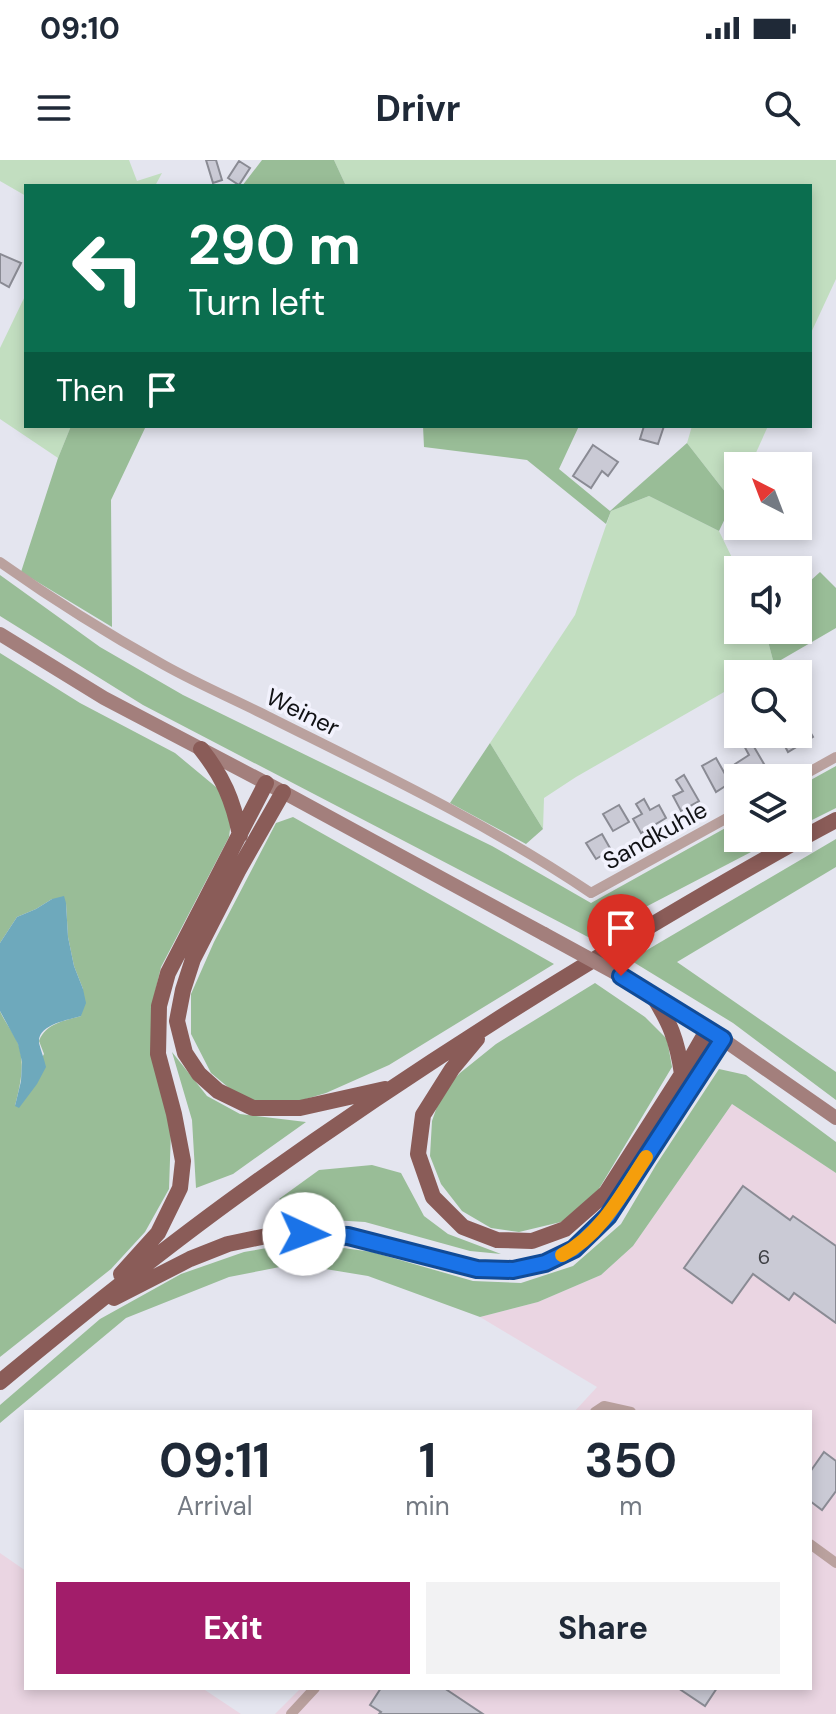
<!DOCTYPE html>
<html lang="en">
<head>
<meta charset="utf-8">
<style>
	body { margin:0; font-family:"DM Sans",sans-serif; background:#f2f2f3; color:#1f2937; height:100vh; display:flex; flex-direction:column; font-size:30px; white-space:nowrap }
	* { box-sizing:border-box; margin:0 }
	p { font-size:26px; color:#747a83 }
	.icon { flex:none; width:44px; height:44px; fill:none; stroke:currentColor; stroke-width:2; stroke-linecap:round; stroke-linejoin:round }
	.map { position:relative; flex:1; overflow:hidden }
	.side { position:absolute; left:24px; top:1250px; width:788px; height:280px; display:flex; flex-direction:column; background:#fff; border-radius:0px; box-shadow:0 4px 12px #0003 }
	.side>* { flex:none }
	.hud { position:absolute; left:24px; top:24px; width:788px; height:244px; border-radius:0px; box-shadow:0 4px 12px #0003; background:#0b6e4f; color:#fff; overflow:hidden }
	.needle { width:52px; rotate:318deg }
	.buttons { position:absolute; left:724px; top:292px; display:grid; gap:16px }
	.buttons a { display:grid; place-items:center; width:88px; height:88px; border-radius:0px; background:#fff; box-shadow:0 4px 12px #0003; font-size:40px }
	.pin { position:absolute; display:grid; place-items:center; width:68px; height:68px; color:#fff; margin:-82px -34px; border-radius:50% 50% 50% 0; rotate:-45deg; box-shadow:0 0 8px #0007 }
	.pin .icon { rotate:45deg }
	.me { position:absolute; width:88px; margin:-44px; rotate:92deg; stroke-linejoin:round; filter:drop-shadow(0 0 6px #0008) }
	.turn { display:flex; align-items:center; gap:28px; height:168px; padding:0 32px; font-size:36px }
	.turn .icon { width:104px; height:104px; stroke-width:2.5 }
	.turn b { display:block; font-size:56px; line-height:68px }
	.then { display:flex; align-items:center; height:76px; padding:0 32px; background:#0003; gap:16px; font-size:30px }
	.eta { display:flex; justify-content:space-evenly; align-items:center; height:136px; text-align:center }
	.eta b { font-size:48px; font-weight:700; line-height:56px }
	.primary-button { display:flex; gap:16px; margin-top:auto; padding:16px 32px }
	.primary-button a { flex:1; height:92px; border-radius:0px; background:#a21d6a; color:#fff; font-size:32px; font-weight:700; line-height:92px; text-align:center }
	.primary-button a+a { background:#f2f2f3; color:#1f2937 }
	.status { display:flex; justify-content:space-between; align-items:center; height:56px; padding:0 40px; background:#fff; direction:ltr }
	.status svg { height:22px; fill:currentColor }
	header { display:flex; justify-content:space-between; align-items:center; height:104px; padding:0 32px; background:#fff; font-size:36px; font-weight:700 }
	.map>svg:first-child { display:block }
</style>
</head>
<body>
<div class="status"><b>09:10</b><svg viewBox="0 0 49 12"><path d="M0 12V9h3v3zM5 12V6h3v6zM10 12V3h3v9zM15 12V0h3v12zM26 1h20v11H26zM47 4h2v5h-2z"/></svg></div>
<header><svg class="icon" aria-label="menu" viewBox="0 0 24 24"><path d="M4 6h16M4 12h16M4 18h16"/></svg>Drivr<svg class="icon" aria-label="search" viewBox="0 0 24 24"><circle cx="10" cy="10" r="6"/><path d="M15 15l6 6"/></svg></header>
<div class="map">
<svg width="836" height="1554" viewBox="0 0 836 1554">
	<rect width="100%" height="100%" fill="#e4e5ef"/>
	<path fill="#ead5e2" d="M732,944L836,1013V1554H275L301,1528H810V1252H574L597,1227L480,1157L538,1142L601,1115L633,1086Z
		M0,1393L26,1411V1528H202L241,1554H0Z"/>
	<path fill="#c2dec0" d="M0,0H129L137,21L162,13L155,26H26V36L0,21Z
		M334,0H836V119L810,175V26H346Z
		M26,134V266H71L58,298L0,259V188Z
		M692,266H768L750,306H738V331L733,342L687,283Z
		M649,336L719,371L738,410V470H765L774,504L756,514H738V524L576,617L544,638L543,669L490,583L575,455L611,351Z"/>
	<path fill="#99bd97" d="M262,0H334L346,26H242Z
		M71,266H146L111,340L112,467L21,412L58,298Z
		M423,266H579L559,309L610,351L687,283L733,342L719,371L649,336L611,351L606,364L527,300L424,287Z
		M820,412L836,428V468L774,504L765,470H798V432Z
		M0,415L100,487L183,535L492,686L591,743L738,661V678H778L588,777L143,545L0,456Z
		M0,493L80,543L175,593L222,632L232,654L229,677L161,807L152,845L171,971L169,1029L145,1072L111,1109L0,1197V851C5,863 15,874 19,886C25,906 20,926 15,946L44,894L39,881C46,863 64,861 81,856L83,829L74,806L68,777L66,743L52,739L36,749L17,757L0,783Z
		M490,583L543,669L526,684L450,643Z
		M836,606V648L798,667V627Z
		M293,657L554,804L389,905L326,933L299,941L246,942L211,913L191,874V834L214,782L276,663Z
		M836,679V707L677,802L836,912V940L733,863L630,800Z
		M595,823L645,857L667,879L672,907L597,1032L565,1061L519,1072L491,1068L462,1051L441,1024L430,996L432,961L442,932L460,913L496,884Z
		M172,892L207,936L240,954L306,962L233,1014L196,1028L192,960Z
		M719,909L746,915L836,982V1013L732,944L633,1086L601,1115L538,1142L480,1157L368,1116L295,1104L229,1117L126,1158L0,1263V1245L100,1159L181,1114L244,1092L301,1082L372,1092L473,1121L521,1123L573,1106L621,1064L656,1005Z
		M372,1005L401,1013L424,1056L448,1074L501,1094L470,1091L365,1062L315,1059L279,1039L319,1010Z"/>
	<path fill="#6ea9bc" d="M64,736L66,743L68,777L74,806L83,829L86,843L81,856C69,860 38,864 39,882C39,885 45,901 46,907L37,924L19,948L15,946L21,921L22,902L18,884L0,851V783L17,757L36,749L52,739Z"/>
	<path fill="#cacad5" stroke="#8a8b94" stroke-width="2" d="M206,0H216L222,20L213,23Z
		M239,1L250,8L239,25L228,18Z
		M0,94L21,103L9,127L0,122Z
		M644,266H664L658,284L640,279Z
		M593,285L618,302L608,316L602,311L591,328L573,316Z
		M805,563L813,577L788,592L780,577L786,574H798V567Z
		M750,580L764,604L742,617L735,604L749,595L743,584Z
		M716,598L730,623L716,632L702,606Z
		M684,615L699,641L681,651L673,636L683,631L676,620Z
		M644,639L650,650L659,645L666,658L641,673L633,659L642,654L636,644Z
		M619,645L629,662L613,671L603,654Z
		M602,674L611,690L596,699L586,683Z
		M743,1026L790,1060L793,1056L836,1086V1163L794,1133L789,1140L753,1114L732,1143L684,1108Z
		M824,1292L836,1301V1331L822,1350L810,1341V1312Z
		M381,1528H444L483,1554H379L381,1552L370,1545Z
		M678,1528H717L705,1546Z"/>
	<g fill="none" stroke-linecap="round" stroke-linejoin="round">
		<path stroke="#baa19e" stroke-width="10" d="M0,402C52,439 108,474 164,505C198,524 233,539 267,556C377,611 489,664 591,733L738,652
			M798,618L836,597
			M595,1252L604,1246L631,1252
			M810,1384L836,1403
			M291,1554L315,1528"/>
		<path stroke="#a37f7c" stroke-width="14" d="M0,474L104,538L283,632L544,774
			M621,816L708,869L836,958"/>
		<path stroke="#8a5c58" stroke-width="16" d="M201,589C223,617 233,640 240,675
			M283,632L238,711L193,799L183,830L177,861L185,893L199,914L218,931L253,948H300L385,929
			M652,834C670,863 677,879 682,914
			M477,879L452,909L423,955L418,994L433,1037L463,1067L497,1080L532,1081L565,1069L606,1033L682,914L708,869
			M121,1114L158,1073L180,1028L183,1001L174,954L158,894L159,846L168,813L266,623
			M114,1138L190,1099L228,1084L281,1073L348,1076L477,1109L513,1110L545,1103L574,1089L608,1056L723,879
			M0,1222C82,1154 165,1087 252,1025C362,946 475,872 590,802C671,753 753,704 836,660"/>
		<path stroke="#a37f7c" stroke-width="14" d="M544,774L621,816"/>
	</g>
	<g fill="none" stroke-linecap="round" stroke-linejoin="round">
		<defs>
			<path id="route" d="M304,1074L348,1076L477,1109L513,1110L545,1103L574,1089L608,1056L723,879L621,816"/>
		</defs>
		<use href="#route" stroke="#114b97" stroke-width="20"/>
		<use href="#route" stroke="#1a73e8" stroke-width="14"/>
		<path stroke="#f59e0b" stroke-width="14" d="M562,1095C601,1075 623,1032 646,997"/>
	</g>
	<g text-anchor="middle" dominant-baseline="central" stroke-width="7" stroke-linejoin="round" paint-order="stroke">
		<g font-size="20" fill="#3f4045">
			<text x="764" y="1097">6</text>
		</g>
		<g font-size="24" fill="#111215" stroke="#f2f2fd">
			<text transform="translate(303 552) rotate(26)">Weiner</text>
			<text transform="translate(655 675) rotate(-29)">Sandkuhle</text>
		</g>
	</g>
</svg>
<div class="buttons">
<a><svg class="needle" viewBox="-14 -14 28 28"><path d="M0-13l5 13h-10z" fill="#e53935"/><path d="M0 13l5-13h-10z" fill="#747a83"/></svg></a>
<a><svg class="icon" aria-label="sound" viewBox="0 0 24 24"><path d="M4 9h4l5-4v14l-5-4H4zM17 9q2 3 0 6"/></svg></a>
<a><svg class="icon" aria-label="search" viewBox="0 0 24 24"><circle cx="10" cy="10" r="6"/><path d="M15 15l6 6"/></svg></a>
<a><svg class="icon" aria-label="layers" viewBox="0 0 24 24"><path d="M12 4l9 5-9 5-9-5zM3 14l9 5 9-5"/></svg></a>
</div>
<div class="pin" style="left:621px;top:816px;background:#d93025"><svg class="icon" aria-label="arrive" viewBox="0 0 24 24"><path d="M6 21V4h12l-3 4 3 4H6"/></svg></div>
<svg class="me" style="left:304px;top:1074px" viewBox="-20 -20 40 40"><circle r="19" fill="#fff"/><path d="M0-13L10 11 0 6-10 11z" fill="#1a73e8"/></svg>
<div class="hud">
<div class="turn"><svg class="icon" aria-label="left" viewBox="0 0 24 24"><path d="M17 20v-9H6M10 6l-5 5 5 5"/></svg><div><b>290 m</b>Turn left</div></div>
<div class="then">Then<svg class="icon" aria-label="arrive" viewBox="0 0 24 24"><path d="M6 21V4h12l-3 4 3 4H6"/></svg></div>
</div>
<section class="side">
<div class="eta">
<div><b>09:11</b><p>Arrival</p></div>
<div><b>1</b><p>min</p></div>
<div><b>350</b><p>m</p></div>
</div>
<div class="primary-button"><a>Exit</a><a>Share</a></div>
</section>
</div>
</body>
</html>
